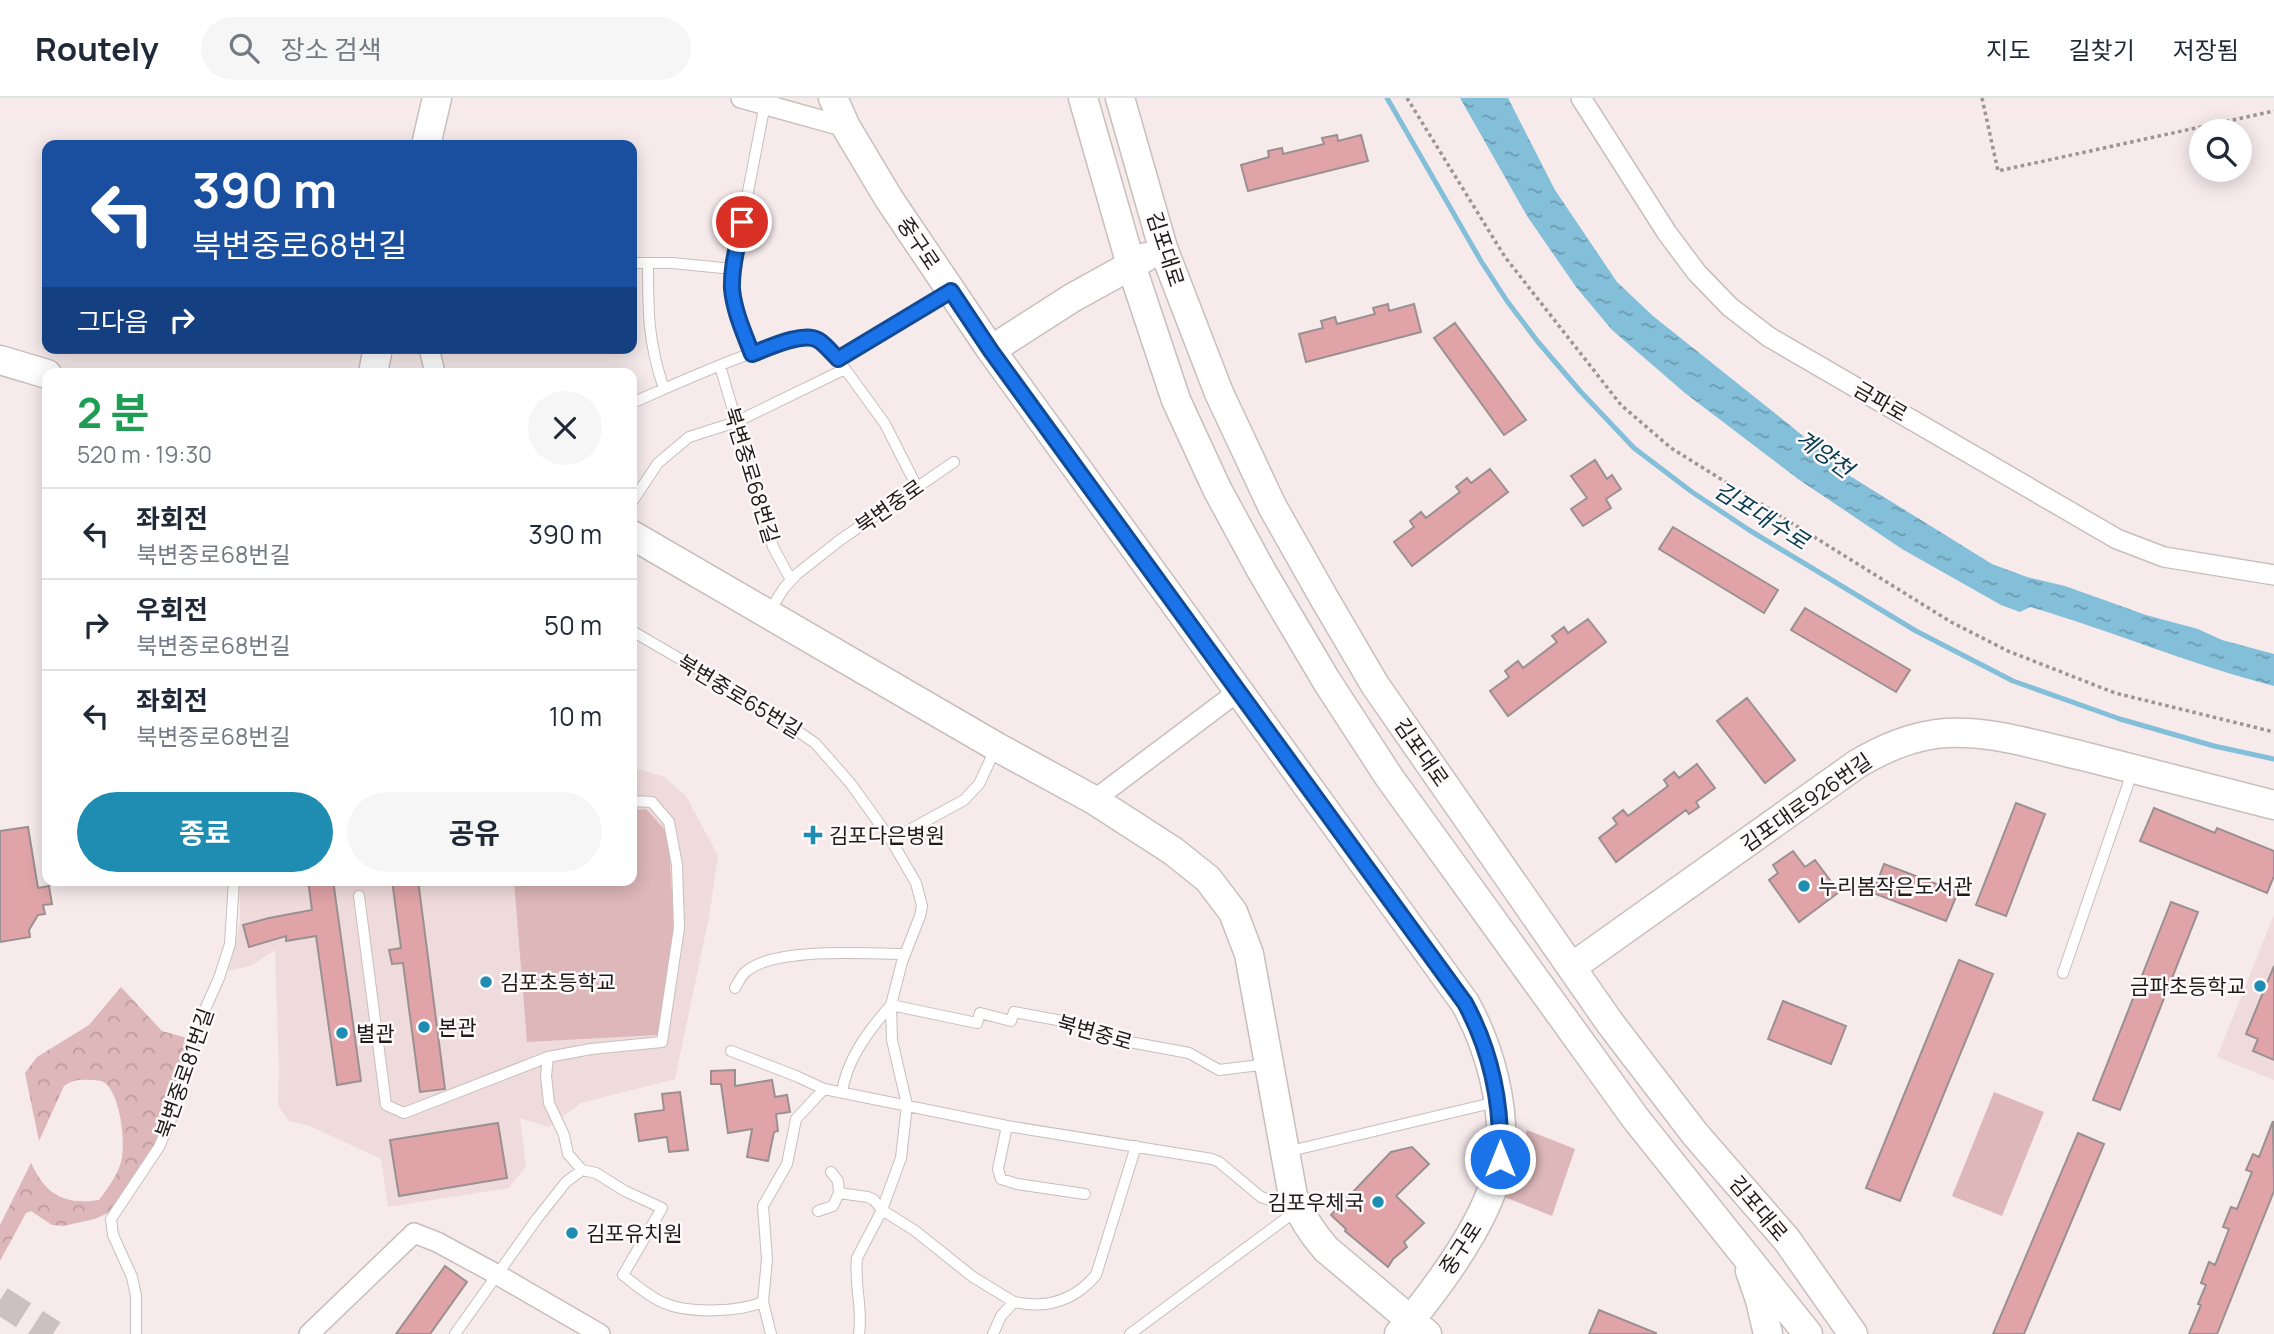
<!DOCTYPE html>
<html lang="ko">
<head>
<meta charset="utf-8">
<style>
	body { margin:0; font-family:Manrope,"Noto Sans KR",sans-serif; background:#f6f6f7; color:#1f2937; height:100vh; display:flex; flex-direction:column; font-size:26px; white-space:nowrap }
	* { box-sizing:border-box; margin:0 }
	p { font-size:23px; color:#747a83 }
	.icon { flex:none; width:38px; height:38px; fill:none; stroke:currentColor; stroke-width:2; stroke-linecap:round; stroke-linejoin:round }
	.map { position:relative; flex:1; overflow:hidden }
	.drawer { position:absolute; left:42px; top:270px; width:595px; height:518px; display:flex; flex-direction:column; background:#fff; border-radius:14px; box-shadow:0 4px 18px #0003 }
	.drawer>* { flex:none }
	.banner { position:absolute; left:42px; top:42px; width:595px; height:214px; border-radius:14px; box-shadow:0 4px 18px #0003; background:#1a4fa0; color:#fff; overflow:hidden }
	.tools { position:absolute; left:2189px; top:21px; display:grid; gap:14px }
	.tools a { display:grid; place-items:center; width:63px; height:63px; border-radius:50%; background:#fff; box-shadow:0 4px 18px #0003; font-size:35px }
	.pin { position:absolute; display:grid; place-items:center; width:60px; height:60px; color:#fff; margin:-30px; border:4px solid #fff; border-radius:50%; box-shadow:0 2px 7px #0007 }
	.me { position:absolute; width:77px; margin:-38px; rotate:0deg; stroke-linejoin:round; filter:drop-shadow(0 0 5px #0008) }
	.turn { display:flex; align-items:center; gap:24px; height:147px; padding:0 35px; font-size:32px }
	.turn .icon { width:91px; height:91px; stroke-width:2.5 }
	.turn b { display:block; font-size:49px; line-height:60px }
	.then { display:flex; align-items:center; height:66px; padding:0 35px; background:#0003; gap:14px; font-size:26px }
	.round { display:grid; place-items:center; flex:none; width:74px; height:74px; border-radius:37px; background:#f6f6f7 }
	.summary { display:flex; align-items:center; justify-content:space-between; height:119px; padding:0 35px }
	h1 { font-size:42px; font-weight:700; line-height:52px; color:#1e9e55 }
	.button { display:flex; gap:14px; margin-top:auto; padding:14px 35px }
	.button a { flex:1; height:80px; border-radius:42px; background:#1f8cb2; color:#fff; font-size:28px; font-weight:700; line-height:80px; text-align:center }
	.button a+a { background:#f6f6f7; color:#1f2937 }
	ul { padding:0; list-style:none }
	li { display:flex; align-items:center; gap:21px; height:91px; padding:0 35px; border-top:2px solid #e0e1e3 }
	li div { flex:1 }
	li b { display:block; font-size:26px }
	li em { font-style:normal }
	header { display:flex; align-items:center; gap:42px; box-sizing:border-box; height:98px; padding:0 35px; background:#fff; border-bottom:2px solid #e0e1e3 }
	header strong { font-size:33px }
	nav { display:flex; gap:38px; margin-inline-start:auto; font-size:24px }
	.search { width:490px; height:63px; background:#f6f6f7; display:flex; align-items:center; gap:18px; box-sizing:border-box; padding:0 24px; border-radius:38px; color:#747a83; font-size:26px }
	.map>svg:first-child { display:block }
</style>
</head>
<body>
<header>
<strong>Routely</strong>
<div class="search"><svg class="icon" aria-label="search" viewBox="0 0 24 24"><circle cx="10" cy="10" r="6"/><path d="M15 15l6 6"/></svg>장소 검색</div>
<nav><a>지도</a><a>길찾기</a><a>저장됨</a></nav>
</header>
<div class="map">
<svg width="2274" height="1236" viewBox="0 0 2274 1236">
	<defs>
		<pattern id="forest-crowns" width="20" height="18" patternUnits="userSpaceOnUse" patternTransform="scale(1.75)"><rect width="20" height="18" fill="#ddb7b9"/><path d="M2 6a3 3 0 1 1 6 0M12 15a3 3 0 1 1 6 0" fill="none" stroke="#bd9d9e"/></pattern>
		<pattern id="water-ripples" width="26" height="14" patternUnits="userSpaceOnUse" patternTransform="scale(1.75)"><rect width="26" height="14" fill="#84bfd9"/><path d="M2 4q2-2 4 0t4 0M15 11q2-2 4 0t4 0" fill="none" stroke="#6b9aaf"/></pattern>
	</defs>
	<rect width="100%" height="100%" fill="#f6eaeb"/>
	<path fill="#efdbdc" d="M632,669L664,679L686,698L718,758L709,819L675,981L581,1005L549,1029L520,1020L526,1068L509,1090L388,1109L381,1061L310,1028L289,1023L278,1007L279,971L275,852L250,868L229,873L240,824V782H632Z
		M2274,817V982L2217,959Z"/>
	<path fill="#ddb7b9" d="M646,711L668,735L674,826L660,930L657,937L527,944L514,782H632V712Z
		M1994,994L2044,1014L2002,1118L1952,1098Z
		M1527,1032L1575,1051L1552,1118L1502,1098Z"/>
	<path fill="url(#forest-crowns)" d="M121,889L162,933L187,940L174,992L158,1039L151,1054L108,1115L95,1121L63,1128L52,1127L31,1113L26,1115L0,1163V1127L31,1065C46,1097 64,1107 99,1102C108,1090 117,1078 121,1064C126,1046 121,998 105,985C101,982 95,982 90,982C80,981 72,982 64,988L39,1043L25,975L37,959L89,927Z"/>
	<path fill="url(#water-ripples)" d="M1460,0H1508L1555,92L1617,184L1653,218L1791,328L1850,378L1992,466L2027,479L2065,488L2146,517L2198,531L2222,542L2274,556V588C2191,567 2112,533 2030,509L2020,514L2001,507L1902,451L1798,381L1685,295L1612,232L1576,189L1527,118Z"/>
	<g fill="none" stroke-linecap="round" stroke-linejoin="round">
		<path stroke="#84bfd9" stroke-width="5" d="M1387,0L1481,163L1507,203L1538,244L1580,293L1634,350L1692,394L1749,432L1916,533L2013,583L2120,621L2214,648L2274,661"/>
	</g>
	<path fill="#e0a4a8" stroke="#9b9091" stroke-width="2" d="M1337,37L1338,43L1361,37L1368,63L1248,93L1241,67L1269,59L1268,53L1282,50L1283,56L1324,46L1322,40Z
		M1388,206L1389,213L1414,206L1421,234L1306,264L1299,236L1323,230L1321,223L1335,219L1337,226L1375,216L1373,210Z
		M1455,225L1526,322L1504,337L1434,240Z
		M1595,362L1607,381L1612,377L1621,391L1606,401L1611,410L1583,428L1571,411L1587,400L1571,378Z
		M1490,371L1508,394L1412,468L1394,444L1414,429L1410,423L1421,414L1426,420L1460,394L1456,389L1467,380L1471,385Z
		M1673,429L1778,492L1764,515L1659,451Z
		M1805,510L1910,572L1896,594L1791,532Z
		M1588,521L1606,544L1508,618L1490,593L1509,579L1505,573L1518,563L1523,570L1557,544L1552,538L1564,529L1568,535Z
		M1747,600L1795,662L1765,685L1717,623Z
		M1697,666L1715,690L1696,704L1699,709L1689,716L1686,712L1616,764L1599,740L1617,726L1613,720L1623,712L1628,718L1668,688L1664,682L1674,674L1679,680Z
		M2016,705L2045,716L2006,818L1976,807Z
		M2154,710L2215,735L2217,730L2274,753V778L2267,795L2140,743Z
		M28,729L38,790L49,788L52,806L43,807L45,816L38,817L29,832L30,839L0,844V733Z
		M1793,753L1805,769L1815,762L1839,794L1799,824L1769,782L1778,775L1773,767Z
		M1884,766L1958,794L1946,823L1873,795Z
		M308,782H333L361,983L337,987L316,838L286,843V838L249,849L243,827L269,820L312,812Z
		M392,782H418L445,991L420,994L403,865L392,866L389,852L401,850Z
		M2171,804L2198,814L2120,1012L2093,1002Z
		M1959,862L1993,876L1900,1103L1866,1090Z
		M2274,868V962L2253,953L2258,941L2246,936Z
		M1783,903L1846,928L1831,966L1768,941Z
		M735,972V988L772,982L775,999L787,997L790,1014L776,1016L778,1033L774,1034L768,1063L747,1059L752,1031L728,1035L721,986H711V973Z
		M680,994L688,1052L669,1054L667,1039L639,1043L635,1016L664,1012L662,996Z
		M2273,1023L2274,1093L2217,1236H2189L2201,1207L2198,1206L2206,1187L2201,1185L2209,1164L2215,1167L2229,1131L2223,1129L2231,1109L2237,1111L2252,1074L2246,1072L2253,1056L2259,1059Z
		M498,1025L507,1080L399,1098L390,1042Z
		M2078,1035L2104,1046L2024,1236H1993Z
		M1412,1049L1429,1066L1396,1098L1424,1125L1404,1144L1407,1149L1393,1161L1388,1169L1345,1133L1346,1131L1331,1117L1391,1054Z
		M445,1168L467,1184L430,1236H396Z
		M1599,1212L1656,1235L1655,1236H1589Z"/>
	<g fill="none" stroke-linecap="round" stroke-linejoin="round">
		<path stroke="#cbc1c1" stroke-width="28" stroke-dasharray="28 14" stroke-linecap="butt" d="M0,1202L53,1236"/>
		<defs>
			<path id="lane" d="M632,165H672L733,171
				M648,166C648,215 648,244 664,291
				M753,256C741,227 732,202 733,171L765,6
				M720,268L773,449L791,482
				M843,268L885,326L917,389
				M632,305C667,290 786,234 817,241L838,262L951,193
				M632,404L658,365L689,339L736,324L845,271
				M769,514L784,490L797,476L840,442L954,364
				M632,533L761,608L815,645L851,686L891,742L916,785L922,808L920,818L902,864L891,907L892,942L907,1007L901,1060L882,1112L857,1160C854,1186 863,1211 859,1236
				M891,742L964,702L979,686L995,652
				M359,798L386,1007L404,1015L548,959
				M2063,875L2133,672
				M735,890C739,883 741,877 748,872C778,849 866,856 905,856
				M731,953L796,978L824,991
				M842,995C846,962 869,932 891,907L977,925L980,915L1011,923L1014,914L1095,929L1107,933L1119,942L1189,955L1219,972L1268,966
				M1007,1028L998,1071L1001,1081L1017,1086L1085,1096
				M1286,1054L1496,1004
				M582,1072L568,1056L564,1037L549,1005L546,978L548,959L591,951L662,944L679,830L677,767L669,724L652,704L632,703
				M831,1074L838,1083L839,1095
				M818,1113L833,1108L839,1095L868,1099L874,1102L882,1112L914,1132L973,1179L1014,1204L1001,1218L993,1236
				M763,1204L771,1236
				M1014,1204C1046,1211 1074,1203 1096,1177L1136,1048
				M136,1236V1198L132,1179L113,1137L111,1121L159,1049L171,1021L198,927L219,880L230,846L234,782
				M455,1236L536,1122L566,1084L582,1072L596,1075L625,1093L662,1110L623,1177C636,1187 649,1199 664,1205C689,1216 739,1214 763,1204L767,1161L763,1108L787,1066L796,1021L824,991L1007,1028L1212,1061L1219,1064L1261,1099L1270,1102L1292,1098
				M1130,1236L1296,1113"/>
			<path id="street" d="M741,0L846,29
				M1581,0L1667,135L1697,175L1730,209L1769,239L2117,441L2164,459L2274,477
				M429,250L435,275
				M1094,702L1240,592
				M309,1236L414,1135L437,1144L498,1177L600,1236"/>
			<path id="secondary" d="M833,0L846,29L889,101L991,252L1465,905C1490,950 1506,1009 1500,1061C1493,1117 1435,1193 1399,1236
				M1083,0L1131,167L1176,302L1217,391L1261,472L1326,582L1389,679L1636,1021L1808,1236
				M1120,0L1163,150L1219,295L1272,408L1324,500L1375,587L1610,925L1695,1036L1787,1142L1853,1236
				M426,47L437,0
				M991,252L1072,200L1146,159
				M0,262L47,276
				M373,275L378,250
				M632,437L997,649L1094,702L1173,753L1208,781L1233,814L1249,856L1293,1098C1301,1118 1312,1135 1326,1151L1427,1236
				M1572,869L1857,666C1882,651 1907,640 1936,636C1985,630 2035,647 2083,658C2146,674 2210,690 2274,707
				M1750,1173L1760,1202L1768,1236"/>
		</defs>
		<use href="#lane" stroke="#c9bebe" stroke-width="12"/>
		<use href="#street" stroke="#c9bebe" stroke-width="22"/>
		<use href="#secondary" stroke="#c9bebe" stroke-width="31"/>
		<path stroke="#9d9595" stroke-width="3.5" stroke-dasharray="3.5 3.5" stroke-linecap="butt" d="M1407,0L1505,159L1621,307L1671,350L1951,524L2008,553L2115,595L2274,634
			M1982,0L1998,73L2274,13"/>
		<use href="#lane" stroke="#fff" stroke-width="10"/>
		<use href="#street" stroke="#fff" stroke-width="19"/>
		<use href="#secondary" stroke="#fff" stroke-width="28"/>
	</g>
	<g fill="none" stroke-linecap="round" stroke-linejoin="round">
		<defs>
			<path id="route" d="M742,124C738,146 731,168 732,191C734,213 744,235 752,256C768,250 803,233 818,242C825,246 832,255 838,261L951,193L991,253L1465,905C1491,953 1502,1007 1500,1061"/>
		</defs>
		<use href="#route" stroke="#114b97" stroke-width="18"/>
		<use href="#route" stroke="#1a73e8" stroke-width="12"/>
	</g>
	<g fill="#1f8cb2" stroke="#fef9fa" stroke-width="2.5">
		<path d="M809.5 726.5h7v7h7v7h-7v7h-7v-7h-7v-7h7z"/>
		<circle cx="1804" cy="788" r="7"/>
		<circle cx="486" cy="884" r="7"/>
		<circle cx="2260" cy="888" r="7"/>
		<circle cx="424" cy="929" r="7"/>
		<circle cx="342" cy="935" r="7"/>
		<circle cx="1378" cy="1104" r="7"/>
		<circle cx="572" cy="1135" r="7"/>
	</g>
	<g text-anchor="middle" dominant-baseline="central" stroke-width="5" stroke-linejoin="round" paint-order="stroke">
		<g font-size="21" fill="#1f1b1b" stroke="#fef9fa">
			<text transform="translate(919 145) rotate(56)">중구로</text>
			<text transform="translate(1166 151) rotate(72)">김포대로</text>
			<text transform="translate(1881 303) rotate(30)">금파로</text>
			<text transform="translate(752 377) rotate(73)">북변중로68번길</text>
			<text transform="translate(889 408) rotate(-35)">북변중로</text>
			<text transform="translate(740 598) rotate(31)">북변중로65번길</text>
			<text transform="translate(1422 654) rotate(55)">김포대로</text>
			<text transform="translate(1806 704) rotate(-35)">김포대로926번길</text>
			<text transform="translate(1095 934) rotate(16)">북변중로</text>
			<text transform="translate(184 975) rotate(-71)">북변중로81번길</text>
			<text transform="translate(1759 1110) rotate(50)">김포대로</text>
			<text transform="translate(1460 1150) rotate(-57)">중구로</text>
		</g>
		<g font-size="21" fill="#1f1b1b" stroke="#fef9fa" text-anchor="start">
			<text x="829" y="737">김포다은병원</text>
			<text x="1818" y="788">누리봄작은도서관</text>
			<text x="500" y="884">김포초등학교</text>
			<text x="2246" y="888" text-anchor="end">금파초등학교</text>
			<text x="438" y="929">본관</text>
			<text x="356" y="935">별관</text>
			<text x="1364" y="1104" text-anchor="end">김포우체국</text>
			<text x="586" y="1135">김포유치원</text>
		</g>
		<g font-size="23" font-style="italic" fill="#063c4f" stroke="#fef9fa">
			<text transform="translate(1825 355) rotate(36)">계양천</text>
			<text transform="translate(1762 417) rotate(32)">김포대수로</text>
		</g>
	</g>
</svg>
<div class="tools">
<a><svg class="icon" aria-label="search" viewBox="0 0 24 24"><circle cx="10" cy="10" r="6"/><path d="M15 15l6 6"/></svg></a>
</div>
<div class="pin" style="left:742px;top:124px;background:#d93025"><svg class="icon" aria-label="arrive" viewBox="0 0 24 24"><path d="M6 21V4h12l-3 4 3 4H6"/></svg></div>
<svg class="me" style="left:1500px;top:1061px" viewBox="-20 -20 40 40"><circle r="17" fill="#1a73e8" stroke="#fff" stroke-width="3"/><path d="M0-11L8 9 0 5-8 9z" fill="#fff"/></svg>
<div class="banner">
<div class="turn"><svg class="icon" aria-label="left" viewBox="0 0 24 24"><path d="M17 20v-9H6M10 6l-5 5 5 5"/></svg><div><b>390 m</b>북변중로68번길</div></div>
<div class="then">그다음<svg class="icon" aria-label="right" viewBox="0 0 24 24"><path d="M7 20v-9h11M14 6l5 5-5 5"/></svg></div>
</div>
<section class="drawer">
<div class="summary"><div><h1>2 분</h1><p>520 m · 19:30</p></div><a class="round"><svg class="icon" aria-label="close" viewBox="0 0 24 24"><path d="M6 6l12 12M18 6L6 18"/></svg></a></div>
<ul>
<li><svg class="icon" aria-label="left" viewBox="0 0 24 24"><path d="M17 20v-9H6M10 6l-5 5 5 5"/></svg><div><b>좌회전</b><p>북변중로68번길</p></div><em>390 m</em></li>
<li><svg class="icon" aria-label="right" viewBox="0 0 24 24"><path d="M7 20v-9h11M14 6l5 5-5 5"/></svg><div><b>우회전</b><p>북변중로68번길</p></div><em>50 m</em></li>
<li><svg class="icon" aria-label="left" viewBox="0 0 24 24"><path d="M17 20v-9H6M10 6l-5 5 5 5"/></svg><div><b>좌회전</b><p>북변중로68번길</p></div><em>10 m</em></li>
</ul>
<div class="button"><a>종료</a><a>공유</a></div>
</section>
</div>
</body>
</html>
